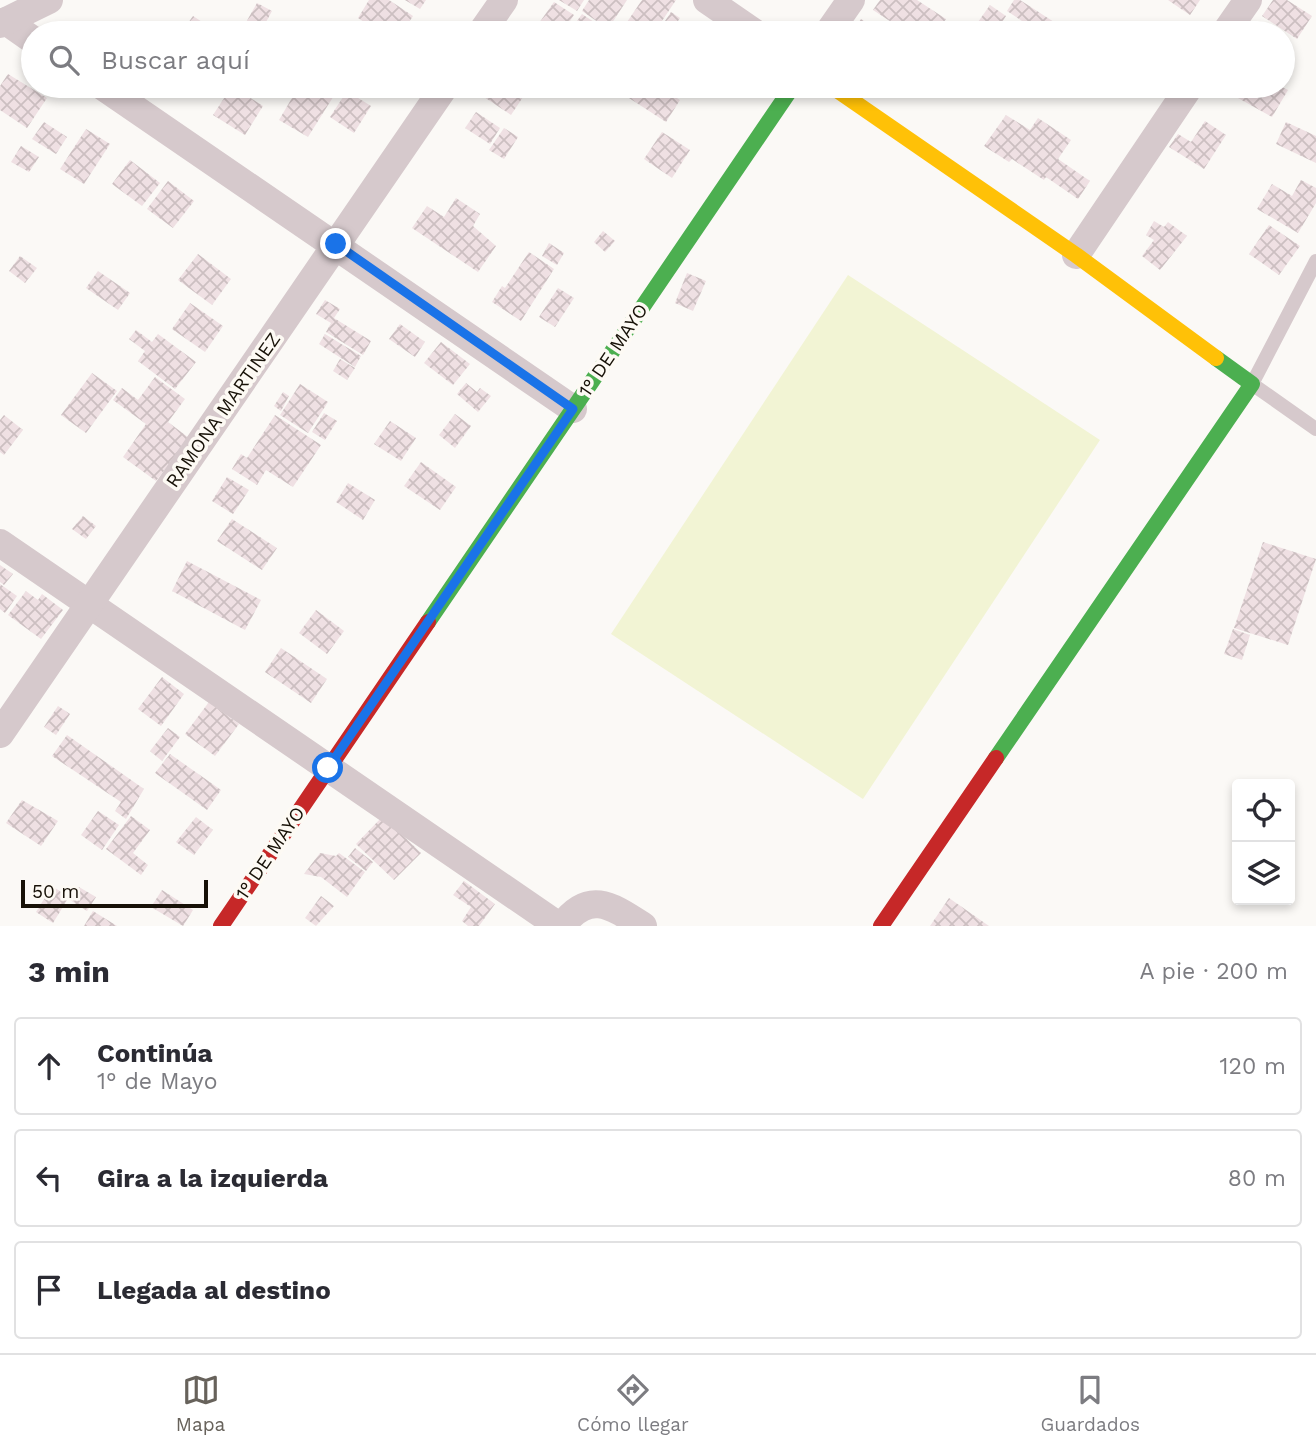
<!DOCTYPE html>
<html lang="es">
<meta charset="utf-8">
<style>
:root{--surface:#fff;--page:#f2f2f3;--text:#2b2b33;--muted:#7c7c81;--line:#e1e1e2;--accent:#67625b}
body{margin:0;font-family:"Work Sans",sans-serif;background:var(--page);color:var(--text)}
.controls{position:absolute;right:21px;bottom:21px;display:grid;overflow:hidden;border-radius:7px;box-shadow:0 4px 10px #0003}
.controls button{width:63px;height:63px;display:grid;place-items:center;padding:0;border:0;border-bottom:2px solid var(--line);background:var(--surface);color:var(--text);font:35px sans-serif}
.scale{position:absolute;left:21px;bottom:18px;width:187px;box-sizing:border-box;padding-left:7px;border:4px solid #171107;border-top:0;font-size:19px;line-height:24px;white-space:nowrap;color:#171107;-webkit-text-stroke:5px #fdfaf4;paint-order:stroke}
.stop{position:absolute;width:21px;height:21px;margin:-16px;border:5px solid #1a73e8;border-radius:50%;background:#fff}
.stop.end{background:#1a73e8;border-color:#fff;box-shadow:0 2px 7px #0008}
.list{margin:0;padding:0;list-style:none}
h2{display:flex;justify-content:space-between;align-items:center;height:91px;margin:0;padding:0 28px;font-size:30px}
h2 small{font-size:23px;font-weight:400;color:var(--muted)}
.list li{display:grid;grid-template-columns:46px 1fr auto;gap:21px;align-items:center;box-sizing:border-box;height:98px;margin:0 14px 14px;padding:0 14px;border:2px solid var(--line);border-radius:7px}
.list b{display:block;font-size:26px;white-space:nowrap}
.list p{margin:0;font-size:23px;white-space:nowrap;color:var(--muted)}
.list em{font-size:23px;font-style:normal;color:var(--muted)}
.icon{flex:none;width:38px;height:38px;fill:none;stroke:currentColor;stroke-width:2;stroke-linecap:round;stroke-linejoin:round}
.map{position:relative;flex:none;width:1316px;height:926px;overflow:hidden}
.search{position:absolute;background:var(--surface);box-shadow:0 4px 10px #0003;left:21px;right:21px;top:21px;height:77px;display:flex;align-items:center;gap:18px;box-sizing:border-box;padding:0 24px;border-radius:38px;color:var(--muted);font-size:26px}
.sheet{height:427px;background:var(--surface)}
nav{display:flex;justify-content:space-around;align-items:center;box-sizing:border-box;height:98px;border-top:2px solid var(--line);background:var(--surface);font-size:19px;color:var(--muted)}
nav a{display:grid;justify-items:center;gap:4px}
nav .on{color:var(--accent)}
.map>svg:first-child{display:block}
</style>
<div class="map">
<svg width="1316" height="926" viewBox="0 0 1316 926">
<defs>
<pattern id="building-cross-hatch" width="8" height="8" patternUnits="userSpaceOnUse" patternTransform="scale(1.75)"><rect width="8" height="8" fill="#efe0e3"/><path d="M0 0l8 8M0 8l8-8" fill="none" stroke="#ccbfc1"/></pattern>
</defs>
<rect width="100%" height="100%" fill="#fbf9f6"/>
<!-- grass -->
<polygon fill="#f2f4d4" points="848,275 1100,440 863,799 611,634"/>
<!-- building -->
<g fill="url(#building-cross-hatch)">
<polygon points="369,0 389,0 413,16 402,33 381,33 358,18"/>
<polygon points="405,0 426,0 420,9"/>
<polygon points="559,0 584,0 577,11"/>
<polygon points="589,0 627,0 608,29 582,11"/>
<polygon points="642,0 676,0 654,33 644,33 627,22"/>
<polygon points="880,0 917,0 946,19 936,33 908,33 873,10"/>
<polygon points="1014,0 1020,0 1054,22 1047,33 1040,33 1007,11"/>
<polygon points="1168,0 1200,0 1190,15"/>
<polygon points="1273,0 1287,0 1312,16 1297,39 1262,16"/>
<polygon points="554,2 574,15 562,33 532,33"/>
<polygon points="257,3 272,11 260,33 240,33"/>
<polygon points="990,5 1006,16 995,33 978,22"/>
<polygon points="671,12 680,18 670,33 657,33"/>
<polygon points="582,14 603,28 600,33 581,33 572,28"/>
<polygon points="193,16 219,33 181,33"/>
<polygon points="861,19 879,31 877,33 852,33"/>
<polygon points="277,22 300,33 272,33"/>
<polygon points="8,74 47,98 27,128 0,110 0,86"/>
<polygon points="232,86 263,106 245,135 213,115"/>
<polygon points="299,86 321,86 335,94 308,137 279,120"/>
<polygon points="492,86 519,86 527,91 511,115 484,97"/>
<polygon points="638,86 658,86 680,100 666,122 629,98"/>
<polygon points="1233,86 1280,86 1288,90 1272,117 1229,93"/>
<polygon points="347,91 371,106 354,133 330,117"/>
<polygon points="476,112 500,128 490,144 465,128"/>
<polygon points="1006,115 1030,130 1038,118 1071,140 1058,159 1090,181 1078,199 1046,177 1044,180 1012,159 1009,162 984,146"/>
<polygon points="1205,121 1226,135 1204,169 1169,147 1178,134 1191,142"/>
<polygon points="44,122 67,137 56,154 32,139"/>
<polygon points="1286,122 1316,136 1316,163 1276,144"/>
<polygon points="504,128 518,137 504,159 489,150"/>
<polygon points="86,129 110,144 84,184 60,169"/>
<polygon points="662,132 690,150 672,178 644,159"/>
<polygon points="21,146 39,157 29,172 11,162"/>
<polygon points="130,160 160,183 142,206 112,184"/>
<polygon points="1301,180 1316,188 1316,203 1298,233 1257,209 1272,184 1292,196"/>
<polygon points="168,181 194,201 173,228 147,209"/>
<polygon points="456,198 480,214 473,226 496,246 478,272 412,228 427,206 444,217"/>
<polygon points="1154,221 1164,227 1168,222 1187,236 1160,270 1142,256 1154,240 1146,235"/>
<polygon points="1269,225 1300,246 1279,275 1249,254"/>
<polygon points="603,231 615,241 605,252 594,242"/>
<polygon points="549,243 564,253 557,265 542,256"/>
<polygon points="529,252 554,269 521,321 492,302 502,286 505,288"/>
<polygon points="198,254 231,279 212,305 178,280"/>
<polygon points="20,256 37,268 25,283 9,271"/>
<polygon points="98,271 130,293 118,310 86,288"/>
<polygon points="687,273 706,281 693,311 675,303"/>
<polygon points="558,288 574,298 555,327 539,317"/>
<polygon points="325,300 340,309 334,318 371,341 363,355 326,332 331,323 316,314"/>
<polygon points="190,303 223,326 205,352 172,329"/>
<polygon points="400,324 425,342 415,357 389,339"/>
<polygon points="136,330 152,342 158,334 196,362 175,389 138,361 145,351 129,339"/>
<polygon points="325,334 361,356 355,367 319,344"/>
<polygon points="441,342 470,364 453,385 424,363"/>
<polygon points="340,359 355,368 347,380 333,371"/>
<polygon points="92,373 117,391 86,433 61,415"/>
<polygon points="155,377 185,399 168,422 189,438 156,481 123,457 146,424 113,400 122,388 138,400"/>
<polygon points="466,383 477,392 480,388 491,396 478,412 457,394"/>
<polygon points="300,384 328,402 308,433 280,415"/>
<polygon points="283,392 289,396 281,411 274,406"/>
<polygon points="324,413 337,421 325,440 312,432"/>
<polygon points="455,414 471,426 455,448 439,435"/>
<polygon points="4,415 23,430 4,455 0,452 0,420"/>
<polygon points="275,415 321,445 293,487 266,470 257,485 232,469 241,454 247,458"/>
<polygon points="390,421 416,438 401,461 374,444"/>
<polygon points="421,462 456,487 440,510 404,486"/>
<polygon points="227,477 249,490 233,514 212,501"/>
<polygon points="348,483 375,500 363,520 336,502"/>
<polygon points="83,516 96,526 86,539 72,529"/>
<polygon points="232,519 277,548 262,570 217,541"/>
<polygon points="1263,542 1316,559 1288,645 1234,628"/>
<polygon points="187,561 261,600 245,630 172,591"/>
<polygon points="0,565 13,574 4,585 0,582"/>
<polygon points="0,584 17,596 5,613 0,609"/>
<polygon points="26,591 38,600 42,594 63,610 41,639 8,615"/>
<polygon points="316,610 344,631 327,654 299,633"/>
<polygon points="1233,629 1250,635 1242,660 1224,654"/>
<polygon points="281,648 327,679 311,703 265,672"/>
<polygon points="162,677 184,694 161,726 138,709"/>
<polygon points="209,702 239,724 215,756 185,734"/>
<polygon points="58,706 70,714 56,735 44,727"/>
<polygon points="168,728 180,737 162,761 150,751"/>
<polygon points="67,735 144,789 126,819 115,811 121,802 52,756"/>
<polygon points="170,754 221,790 207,810 155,773"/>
<polygon points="22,800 58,821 41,846 6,823"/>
<polygon points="98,811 119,825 102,850 81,835"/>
<polygon points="131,816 150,830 133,853 148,865 141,875 106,849"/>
<polygon points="383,816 421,853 394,880 356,844"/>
<polygon points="196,817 213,830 194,855 176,842"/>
<polygon points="355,848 373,862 366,871 348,857"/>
<polygon points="320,853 336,856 339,853 365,872 347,897 321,877 304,874"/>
<polygon points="464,881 495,904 479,926 468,926 462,921 471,907 453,895"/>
<polygon points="52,886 69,897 53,923 36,912"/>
<polygon points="79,887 96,897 87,911 70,900"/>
<polygon points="162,890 193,910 183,926 151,907"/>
<polygon points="321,896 334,906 316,926 305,918"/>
<polygon points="949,898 989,926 930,926"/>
<polygon points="93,911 117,926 84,926"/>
</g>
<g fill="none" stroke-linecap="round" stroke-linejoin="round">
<!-- lane -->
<polyline stroke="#d6c9cc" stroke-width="14" points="1316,261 1252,384 1316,429"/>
<!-- street -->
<g stroke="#d6c9cc" stroke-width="28">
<polyline points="707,0 755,33"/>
<polyline points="6,21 33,40"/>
<polyline points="0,24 49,0"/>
<polyline points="481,33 504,0"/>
<polyline points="828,33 851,0"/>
<polyline points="1225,33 1248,0"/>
<polyline points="102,86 573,409"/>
<polyline points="1076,255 1190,86"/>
<polyline points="0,543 559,926"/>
<polyline points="0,734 445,86"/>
<path d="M562,926c27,-37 50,-20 81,0"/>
</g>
<!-- fast -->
<g stroke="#4caf50" stroke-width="16">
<polyline points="428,622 793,86"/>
<polyline points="996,758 1252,384 1216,358"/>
</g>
<!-- slow -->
<polyline stroke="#ffc107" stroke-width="16" points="831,86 1076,255 1216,358"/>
<!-- jam -->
<g stroke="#c62828" stroke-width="16">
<polyline points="221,926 428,622"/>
<polyline points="881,926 996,758"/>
</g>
</g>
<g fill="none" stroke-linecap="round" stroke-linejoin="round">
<!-- route -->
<polyline stroke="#1a73e8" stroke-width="9" points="328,768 573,409 336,244"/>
</g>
<g text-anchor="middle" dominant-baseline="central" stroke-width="7" stroke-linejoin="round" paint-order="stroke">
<!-- street labels -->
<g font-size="19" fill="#171107" stroke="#fdfaf4">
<text transform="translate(613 350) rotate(-56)">1° DE MAYO</text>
<text transform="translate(223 410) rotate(-55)">RAMONA MARTINEZ</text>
<text transform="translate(270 853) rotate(-56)">1° DE MAYO</text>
</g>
</g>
</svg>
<div class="controls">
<button><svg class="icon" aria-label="locate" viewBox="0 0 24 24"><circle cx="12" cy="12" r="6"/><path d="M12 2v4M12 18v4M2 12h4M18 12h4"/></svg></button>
<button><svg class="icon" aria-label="layers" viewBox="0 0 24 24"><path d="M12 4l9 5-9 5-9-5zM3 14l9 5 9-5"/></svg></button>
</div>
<div class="scale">50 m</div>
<div class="stop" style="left:328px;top:768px"></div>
<div class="stop end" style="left:336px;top:244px"></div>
<div class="search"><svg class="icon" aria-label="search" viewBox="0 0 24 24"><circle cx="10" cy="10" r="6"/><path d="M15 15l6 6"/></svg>Buscar aquí</div>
</div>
<section class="sheet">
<h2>3 min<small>A pie · 200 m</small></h2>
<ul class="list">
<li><svg class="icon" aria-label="ahead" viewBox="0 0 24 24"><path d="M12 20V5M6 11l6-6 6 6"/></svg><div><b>Continúa</b><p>1° de Mayo</p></div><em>120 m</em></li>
<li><svg class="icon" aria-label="left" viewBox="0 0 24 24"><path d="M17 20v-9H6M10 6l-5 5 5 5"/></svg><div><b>Gira a la izquierda</b></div><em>80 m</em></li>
<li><svg class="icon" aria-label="arrive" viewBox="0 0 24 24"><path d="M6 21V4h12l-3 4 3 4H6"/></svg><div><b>Llegada al destino</b></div></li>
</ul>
</section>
<nav>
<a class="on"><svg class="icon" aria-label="map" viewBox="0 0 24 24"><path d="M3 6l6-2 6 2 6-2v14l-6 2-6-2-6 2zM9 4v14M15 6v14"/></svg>Mapa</a>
<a><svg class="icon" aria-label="directions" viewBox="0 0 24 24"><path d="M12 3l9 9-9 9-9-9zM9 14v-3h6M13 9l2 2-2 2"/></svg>Cómo llegar</a>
<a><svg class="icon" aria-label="saved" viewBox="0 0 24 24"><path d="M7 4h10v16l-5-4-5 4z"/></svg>Guardados</a>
</nav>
